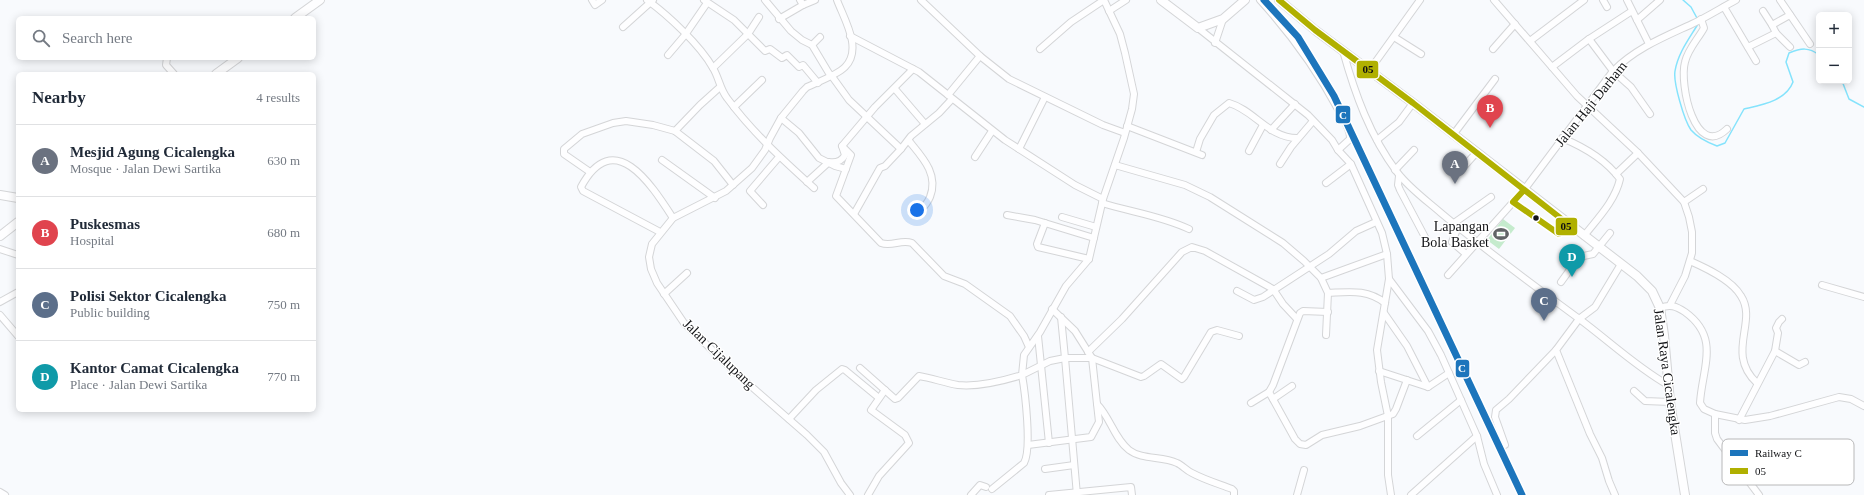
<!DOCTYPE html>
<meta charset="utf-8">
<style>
:root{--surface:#fff;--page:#f2f2f3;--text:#1f2937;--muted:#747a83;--line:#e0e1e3;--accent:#7c3aed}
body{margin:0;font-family:"Times New Roman",serif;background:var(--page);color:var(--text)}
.controls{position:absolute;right:12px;top:12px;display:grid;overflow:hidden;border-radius:6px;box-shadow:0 2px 10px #0003}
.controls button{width:36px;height:36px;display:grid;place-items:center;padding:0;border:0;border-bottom:1px solid var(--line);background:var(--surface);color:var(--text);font:20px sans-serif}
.you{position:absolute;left:917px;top:210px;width:14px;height:14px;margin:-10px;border:3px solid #fff;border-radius:50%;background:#1a73e8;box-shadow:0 0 0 6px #1a73e833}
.badge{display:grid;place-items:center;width:26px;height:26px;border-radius:50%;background:var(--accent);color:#fff;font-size:13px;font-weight:700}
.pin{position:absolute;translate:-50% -33px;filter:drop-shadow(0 1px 2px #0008)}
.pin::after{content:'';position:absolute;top:21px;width:14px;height:12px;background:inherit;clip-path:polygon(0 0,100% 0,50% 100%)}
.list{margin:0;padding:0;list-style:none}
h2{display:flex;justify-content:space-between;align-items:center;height:52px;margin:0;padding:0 16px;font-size:17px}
h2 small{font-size:13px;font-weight:400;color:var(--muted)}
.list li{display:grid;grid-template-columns:26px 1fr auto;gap:12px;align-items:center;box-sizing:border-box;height:72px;padding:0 16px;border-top:1px solid var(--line)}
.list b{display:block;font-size:15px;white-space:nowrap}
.list p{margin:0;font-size:13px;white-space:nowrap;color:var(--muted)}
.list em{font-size:13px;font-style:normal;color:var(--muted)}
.icon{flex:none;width:22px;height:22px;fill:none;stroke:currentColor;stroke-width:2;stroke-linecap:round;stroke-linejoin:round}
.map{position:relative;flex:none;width:1864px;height:495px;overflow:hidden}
.search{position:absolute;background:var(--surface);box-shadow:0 2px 10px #0003;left:16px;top:16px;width:300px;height:44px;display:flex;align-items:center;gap:10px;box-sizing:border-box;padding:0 14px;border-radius:6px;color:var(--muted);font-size:15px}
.panel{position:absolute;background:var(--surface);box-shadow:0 2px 10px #0003;left:16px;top:72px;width:300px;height:340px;border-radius:6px}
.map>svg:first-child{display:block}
</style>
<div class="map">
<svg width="1864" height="495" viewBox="0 0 1864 495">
<rect width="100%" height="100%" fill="#f8fafd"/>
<!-- green -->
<polygon fill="#c5ebcd" points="1503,219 1515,228 1499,249 1487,240"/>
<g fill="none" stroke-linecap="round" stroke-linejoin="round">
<!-- stream -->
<g stroke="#85e3fc" stroke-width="1.5">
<polyline points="1683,0 1691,7 1698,20"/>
<path d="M1698,24c-9,15 -20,29 -23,47 -2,11 9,49 16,59 6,7 18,13 26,16l8,-3 19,-34c17,-4 42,-8 49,-27l-7,-20 3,-9c12,-5 20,-6 30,2"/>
<polyline points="1842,81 1849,99 1864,107"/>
</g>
<defs>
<g id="minor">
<polyline points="592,0 595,5 602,0"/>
<path d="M647,0c21,15 53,45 66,68 6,10 7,21 14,30 25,34 56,62 87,90"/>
<polyline points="704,0 734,20 765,51 770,49 782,58 787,55 799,67 803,65 818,83"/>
<polyline points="765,0 791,31 802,40 812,45 830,75"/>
<polyline points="800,0 803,5 815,0"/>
<path d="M837,0c7,19 26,49 8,67 -8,8 -27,15 -38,20l-4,4 -22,27 -11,20 -5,12 -13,18 -26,23 -53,27 -21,26 -3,13 2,12 6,14 27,40 52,50 71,62 17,17 17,31 9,12"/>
<polyline points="921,0 980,56 1009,79 1103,125 1125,133"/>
<path d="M1260,0c31,34 57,70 79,111 4,8 12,19 11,28l-12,11"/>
<polyline points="1494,0 1577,96 1638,153 1684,202 1689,217 1692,232 1692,253 1685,276 1670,305"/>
<polyline points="1603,0 1607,7"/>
<polyline points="1627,0 1649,44"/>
<polyline points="1780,0 1810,44"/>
<polyline points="1724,7 1756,61"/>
<polyline points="1109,11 1126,0"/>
<polyline points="1763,11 1772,25"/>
<polyline points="779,19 803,5"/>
<path d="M1701,19l3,9c-6,11 -16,21 -19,34 -6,22 10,98 42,67"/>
<polyline points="1637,20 1660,0"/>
<polyline points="623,27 653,0"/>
<polyline points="1198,28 1308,115 1332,140 1338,150 1351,164 1382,233 1387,254 1389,279 1428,331 1441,355 1477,436 1484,464 1497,495"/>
<polyline points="850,36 919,72 1005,140 1075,185 1103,199"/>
<polyline points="1394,37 1421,54"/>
<polyline points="1589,39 1613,71 1631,87 1650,114"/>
<polyline points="1530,41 1584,0"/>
<polyline points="1215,43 1223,19"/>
<polyline points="812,45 820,37"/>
<polyline points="1748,47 1776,33"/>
<polyline points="1790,47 1776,33 1772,25 1790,15"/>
<polyline points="1493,49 1515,24"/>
<path d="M1343,51c12,43 27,85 54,121 12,16 29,28 44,41 44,37 91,71 137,105 30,22 58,49 90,67"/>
<polyline points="668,55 685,35 707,3"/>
<polyline points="167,58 166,65 174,74"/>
<polyline points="1552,67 1589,39 1632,11"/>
<polyline points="713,68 748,34 759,17"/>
<polyline points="1369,71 1420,0"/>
<polyline points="831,75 849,100 901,149"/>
<polyline points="895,89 925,124"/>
<polyline points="948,95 980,56"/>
<polyline points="734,107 762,80"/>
<polyline points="781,118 799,133 819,158 835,166 846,169"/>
<polyline points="1127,126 1202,155"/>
<polyline points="1271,130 1295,104"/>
<polyline points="675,131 700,105 720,87"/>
<polyline points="1453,135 1495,79"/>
<path d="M1562,138c22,9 44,22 58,41 -5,22 -22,39 -36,57"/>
<polyline points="1377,140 1399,122 1413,103"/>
<path d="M909,141c13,16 30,33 21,56 -2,5 -7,11 -11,15"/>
<path d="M842,146l9,9 -15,41 45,47c11,4 20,-4 31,0l32,33 21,8 45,32 14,20 5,11"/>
<polyline points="1019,149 1045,97"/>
<polyline points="1249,151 1263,125"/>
<path d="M1196,152l4,-13 14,-24 15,-12c25,7 40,35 68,35"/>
<polyline points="975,157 992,131"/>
<polyline points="662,160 715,198"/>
<polyline points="1280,164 1291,147 1313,121"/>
<polyline points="1115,165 1185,185 1210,197 1283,243 1304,261 1321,278 1328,293 1326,335"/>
<polyline points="1395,170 1414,150"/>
<polyline points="590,172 564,154 564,149 582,134 613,123 626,121 653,125 675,131 714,161 733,185"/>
<polyline points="1459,172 1477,152"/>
<polyline points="1616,174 1638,153"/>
<polyline points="1399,176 1398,185 1400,190 1426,239"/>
<path d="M807,182l22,-20c7,1 13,-1 16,-7l-3,-9 33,-39 38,-38"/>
<polyline points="1326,183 1351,164"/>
<polyline points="1684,202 1703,189"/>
<path d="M1102,203c29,9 60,13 87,26"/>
<polyline points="763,205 750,191 779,157"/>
<polyline points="854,214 880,168 885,166 901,149 911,136 939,113 952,99"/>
<polyline points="1007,215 1035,220 1094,238"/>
<polyline points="1062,217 1096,227"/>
<polyline points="1045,223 1037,244 1038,247 1089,259"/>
<polyline points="1454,223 1491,197"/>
<polyline points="1458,227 1452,242 1466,254"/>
<path d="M660,232l-77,-41 -2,-4c33,-61 70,-3 92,31"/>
<polyline points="0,249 18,255"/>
<path d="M1690,261c16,7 42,19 51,35 17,26 -16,57 16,87"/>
<path d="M1448,275l76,-85 89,-119c23,-23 51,-34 79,-47 15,-7 29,-16 44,-24"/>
<polyline points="1321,278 1387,254"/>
<polyline points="1389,279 1377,350 1381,382 1388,416 1388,475 1391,495"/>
<polyline points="1561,282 1579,257 1593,254 1610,233"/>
<polyline points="1822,285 1864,297"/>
<polyline points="1237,291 1254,300 1263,297 1329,254 1356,231 1376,222"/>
<path d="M1328,293c22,-1 39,-4 57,10"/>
<polyline points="664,294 687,273"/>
<polyline points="0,302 18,292"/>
<path d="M1660,308c10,-4 16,-2 25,4 36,26 17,56 15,91l4,6 11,5 30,6 25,-4 69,-19 12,2 13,7"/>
<path d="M1052,309l23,22 17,27 5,46c13,13 17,34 32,46 13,10 33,6 48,13 5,2 9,7 15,10 13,7 27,11 40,16l2,2v4"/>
<polyline points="1384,313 1407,346 1428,387"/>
<polyline points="0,315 18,336"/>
<polyline points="1038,336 1049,443"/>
<polyline points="1775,351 1799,365 1805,362"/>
<polyline points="1088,352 1122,319 1182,252 1192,247 1205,251 1273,289 1283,304 1297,319"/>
<path d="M860,368l35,31 3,-1 21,-22c13,2 26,7 39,9 21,2 45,-4 64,-10l2,-20 16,-23 26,-46 23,-27 14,-60 21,-61 8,-29 2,-15 -9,-41 -5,-19 -16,-34 -33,22 -31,27"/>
<polyline points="1379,371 1428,387 1449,373"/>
<polyline points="1634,391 1645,401 1670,402"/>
<polyline points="1269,392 1295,439 1300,444 1306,445 1322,435 1360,426 1393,414 1396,409 1407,380"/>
<polyline points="1273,399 1292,386"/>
<polyline points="1251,403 1269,392 1273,385 1300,313 1303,311 1328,312"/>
<polyline points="1715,414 1715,433 1717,439 1759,495"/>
<polyline points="789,419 816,390 842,369 845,370 879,398"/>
<polyline points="1739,420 1775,351 1778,333 1776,328 1779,322 1782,319"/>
<polyline points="1417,436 1461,400"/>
<polyline points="1028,445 1091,437 1099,422 1097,404"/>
<polyline points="1505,445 1495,417 1496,410 1509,399 1556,350"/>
<polyline points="1045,469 1074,465"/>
<path d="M992,489l32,-26c8,-14 1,-71 -2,-88l28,-14 15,-3 -4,-41"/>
<polyline points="0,492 5,495"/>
<polyline points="868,495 879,476 909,443 905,435 871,410 885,390"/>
<polyline points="971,495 980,485 986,487"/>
<polyline points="1049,495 1131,487 1132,495"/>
<polyline points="1077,495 1065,358 1092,358 1141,377 1144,376 1161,364 1182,379 1184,377 1211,332 1217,330 1239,336"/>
<polyline points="1297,495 1304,470"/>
<polyline points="1411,495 1477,436"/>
<polyline points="1615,495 1609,481 1602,458 1590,434 1556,350 1579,319 1595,307 1621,264"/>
</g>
<g id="major">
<polyline points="1161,0 1198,28 1223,19 1245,0"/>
<polyline points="1279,0 1315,30 1413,103 1637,276 1652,291 1660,308 1664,335 1670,402 1685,495"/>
<polyline points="295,18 320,0"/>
<polyline points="216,74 238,58"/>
<polyline points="0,195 18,198"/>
<polyline points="0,236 18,222"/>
</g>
</defs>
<!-- minor casing -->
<use href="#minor" stroke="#d4d5d7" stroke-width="8"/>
<!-- major casing -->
<use href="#major" stroke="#d4d5d7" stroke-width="10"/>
<!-- minor -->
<use href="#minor" stroke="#fefeff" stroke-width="6"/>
<!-- major -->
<use href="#major" stroke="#fefeff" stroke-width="8"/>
<defs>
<polyline id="bus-1" points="1279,0 1315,30 1413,103 1568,224 1559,234 1513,202 1524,190"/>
</defs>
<!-- bus-1 casing -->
<use href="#bus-1" stroke="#fff" stroke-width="9"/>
<!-- bus-1 -->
<use href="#bus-1" stroke="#b0b000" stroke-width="6"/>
<defs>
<polyline id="rail-1" points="1264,0 1298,37 1334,96 1522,495"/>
</defs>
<!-- rail-1 casing -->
<use href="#rail-1" stroke="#fff" stroke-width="10"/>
<!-- rail-1 -->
<use href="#rail-1" stroke="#1c75bc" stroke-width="7"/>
</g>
<!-- icons -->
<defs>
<symbol id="stadium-bare" viewBox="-9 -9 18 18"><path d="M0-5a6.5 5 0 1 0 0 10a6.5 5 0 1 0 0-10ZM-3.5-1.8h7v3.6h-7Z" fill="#626467" stroke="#fff" stroke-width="2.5" paint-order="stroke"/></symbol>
</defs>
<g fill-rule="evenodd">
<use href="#stadium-bare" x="1490" y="223" width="22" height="22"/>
</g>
<!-- markers -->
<circle fill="#121316" stroke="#fff" stroke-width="1.5" cx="1536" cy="218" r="3.5"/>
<g text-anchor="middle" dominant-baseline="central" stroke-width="3" stroke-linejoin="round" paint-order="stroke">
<!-- street labels -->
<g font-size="14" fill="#121316" stroke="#fff">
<text transform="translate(1591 104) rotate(-51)">Jalan Haji Darham</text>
<text transform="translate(719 354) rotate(44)">Jalan Cijalupang</text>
<text transform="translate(1667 372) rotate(82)">Jalan Raya Cicalengka</text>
</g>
<!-- poi labels -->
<g font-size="14" fill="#121316" stroke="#fff" text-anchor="end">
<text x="1489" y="226">Lapangan<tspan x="1489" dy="16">Bola Basket</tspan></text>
</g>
</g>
<!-- legend -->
<rect x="1722" y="439" width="132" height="46" rx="6" fill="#fff" stroke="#b8b8b9" stroke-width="1"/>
<rect x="1730" y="450" width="18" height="6" fill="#1c75bc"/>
<rect x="1730" y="468" width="18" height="6" fill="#b0b000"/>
<g font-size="11" fill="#121316">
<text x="1755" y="457">Railway C</text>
<text x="1755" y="475">05</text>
</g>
<g stroke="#fff" stroke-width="1.5">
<rect x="1356" y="60" width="23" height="19" rx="4" fill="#b0b000"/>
<rect x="1335" y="105" width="16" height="19" rx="4" fill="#1c75bc"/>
<rect x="1555" y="217" width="23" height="19" rx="4" fill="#b0b000"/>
<rect x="1455" y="359" width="15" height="19" rx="4" fill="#1c75bc"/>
</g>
<g font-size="11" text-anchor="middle" font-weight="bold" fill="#fff">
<text x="1343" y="119">C</text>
<text x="1462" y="372">C</text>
</g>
<g font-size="11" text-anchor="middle" font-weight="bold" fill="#111">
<text x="1368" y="73">05</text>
<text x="1566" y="230">05</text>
</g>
</svg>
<div class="controls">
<button>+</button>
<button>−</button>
</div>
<div class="you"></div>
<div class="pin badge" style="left:1455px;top:184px;background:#6b7280">A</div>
<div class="pin badge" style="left:1490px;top:128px;background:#e0444e">B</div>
<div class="pin badge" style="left:1544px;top:321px;background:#5c6f8a">C</div>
<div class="pin badge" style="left:1572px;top:277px;background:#0f9aa8">D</div>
<div class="search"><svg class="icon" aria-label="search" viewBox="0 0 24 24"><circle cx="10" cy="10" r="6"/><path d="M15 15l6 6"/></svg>Search here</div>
<section class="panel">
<h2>Nearby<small>4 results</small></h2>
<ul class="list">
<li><span class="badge" style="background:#6b7280">A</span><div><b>Mesjid Agung Cicalengka</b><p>Mosque · Jalan Dewi Sartika</p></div><em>630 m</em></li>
<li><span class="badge" style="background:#e0444e">B</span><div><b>Puskesmas</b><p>Hospital</p></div><em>680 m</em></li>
<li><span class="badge" style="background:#5c6f8a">C</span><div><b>Polisi Sektor Cicalengka</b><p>Public building</p></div><em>750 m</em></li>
<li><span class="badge" style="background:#0f9aa8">D</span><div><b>Kantor Camat Cicalengka</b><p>Place · Jalan Dewi Sartika</p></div><em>770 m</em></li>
</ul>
</section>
</div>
